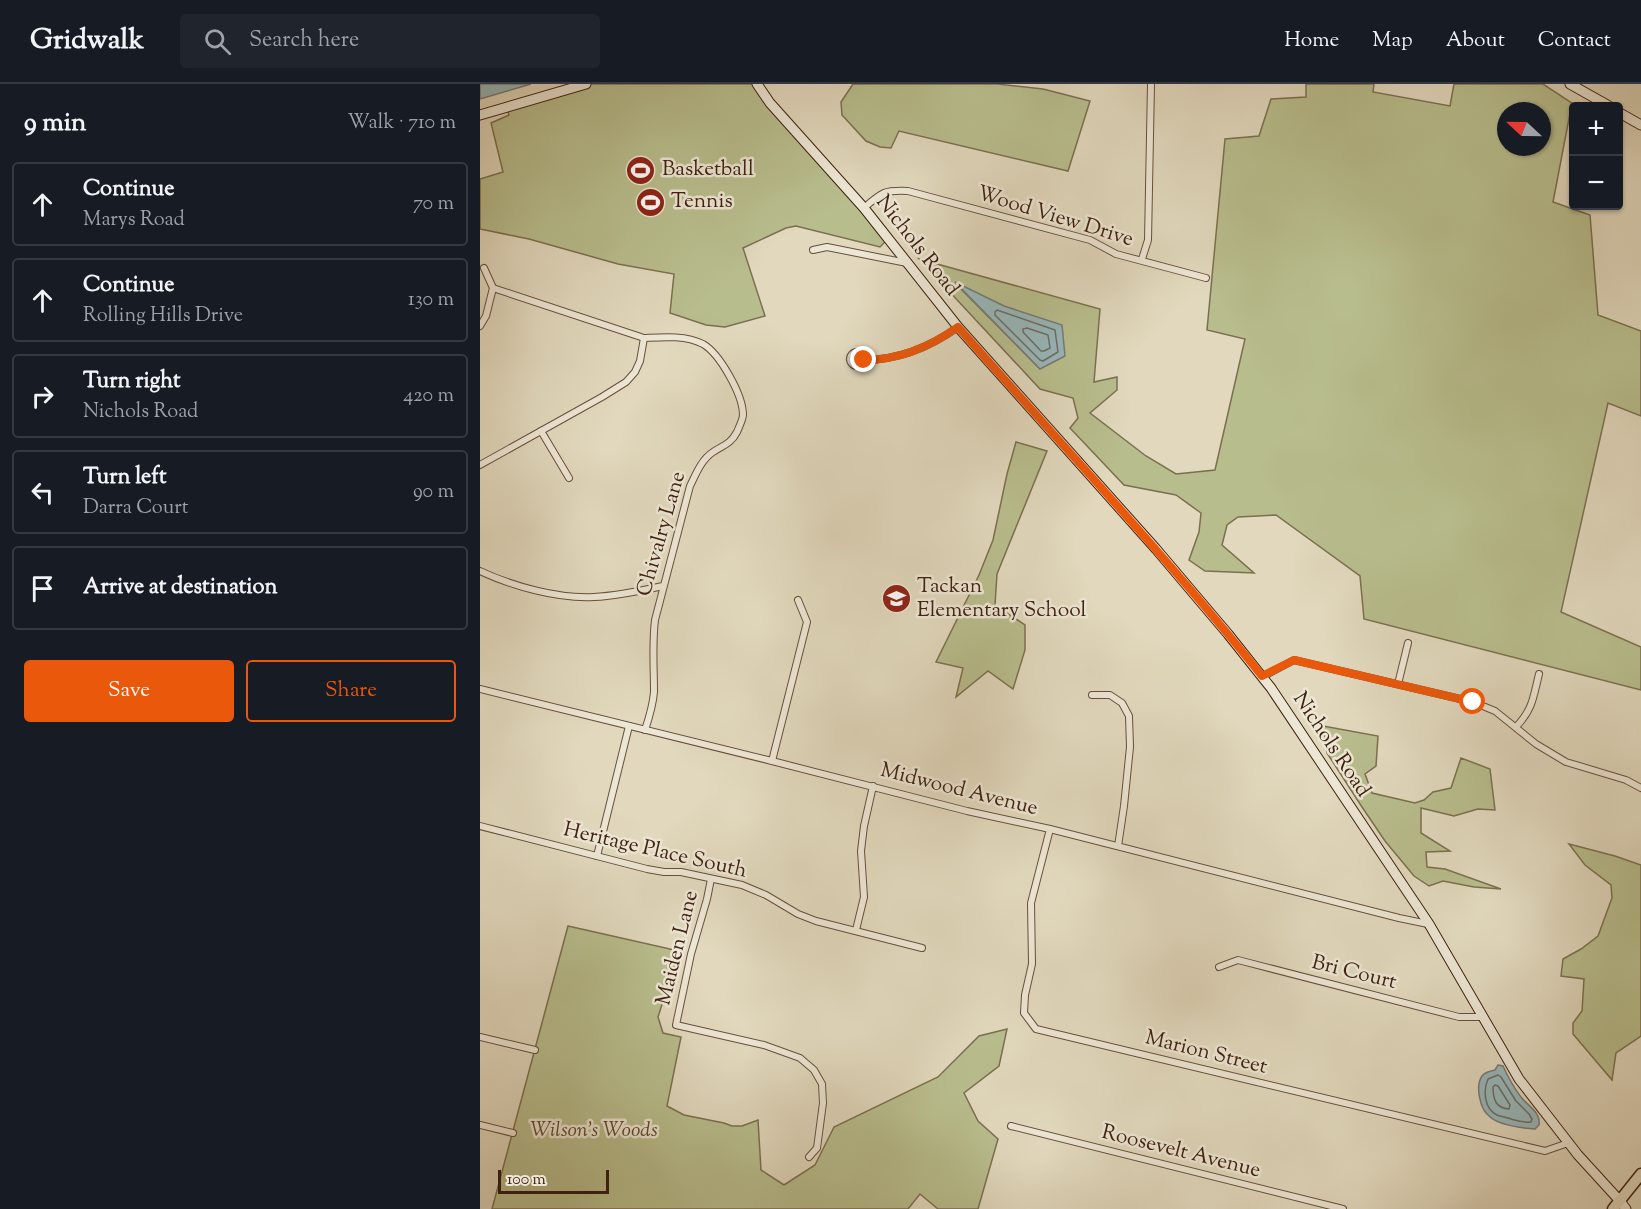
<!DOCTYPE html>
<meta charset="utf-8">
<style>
:root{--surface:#171b24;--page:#20242c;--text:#f1f3f6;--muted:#9ea1a6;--line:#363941;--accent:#ea580c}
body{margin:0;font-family:"Sorts Mill Goudy",serif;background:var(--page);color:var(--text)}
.controls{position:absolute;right:18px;top:18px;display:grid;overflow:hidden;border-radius:6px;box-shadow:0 2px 4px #0004}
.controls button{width:54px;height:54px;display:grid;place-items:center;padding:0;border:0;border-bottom:2px solid var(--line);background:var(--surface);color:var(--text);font:30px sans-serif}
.compass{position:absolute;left:1017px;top:18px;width:54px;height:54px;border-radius:50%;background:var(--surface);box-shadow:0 2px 4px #0004;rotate:292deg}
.scale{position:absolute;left:18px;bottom:15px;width:111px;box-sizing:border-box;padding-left:6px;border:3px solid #402111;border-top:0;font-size:16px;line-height:21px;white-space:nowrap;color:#402111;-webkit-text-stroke:4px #ece6d4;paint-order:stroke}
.stop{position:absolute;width:18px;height:18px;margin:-14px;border:4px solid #ea580c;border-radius:50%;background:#fff}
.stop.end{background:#ea580c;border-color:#fff;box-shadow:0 2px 6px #0008}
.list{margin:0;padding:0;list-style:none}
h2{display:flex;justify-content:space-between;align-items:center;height:78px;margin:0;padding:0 24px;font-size:26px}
h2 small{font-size:20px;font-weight:400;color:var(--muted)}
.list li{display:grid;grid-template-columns:39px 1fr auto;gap:18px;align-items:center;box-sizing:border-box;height:84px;margin:0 12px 12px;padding:0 12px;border:2px solid var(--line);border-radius:6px}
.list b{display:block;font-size:22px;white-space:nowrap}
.list p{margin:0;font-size:20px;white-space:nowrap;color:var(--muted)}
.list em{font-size:20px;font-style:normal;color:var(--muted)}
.actions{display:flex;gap:12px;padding:18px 24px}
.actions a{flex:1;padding:14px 0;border:2px solid var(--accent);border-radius:6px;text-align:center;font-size:21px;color:var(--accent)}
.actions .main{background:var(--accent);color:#fff}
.icon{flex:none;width:33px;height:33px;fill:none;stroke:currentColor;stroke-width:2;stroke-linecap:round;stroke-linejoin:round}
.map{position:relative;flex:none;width:1161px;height:1125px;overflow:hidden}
header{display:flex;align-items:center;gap:36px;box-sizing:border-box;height:84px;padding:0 30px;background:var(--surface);border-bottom:2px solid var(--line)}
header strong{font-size:28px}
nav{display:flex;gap:33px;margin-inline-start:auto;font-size:21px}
.search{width:420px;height:54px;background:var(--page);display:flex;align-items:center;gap:15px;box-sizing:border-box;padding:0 21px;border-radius:6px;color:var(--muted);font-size:22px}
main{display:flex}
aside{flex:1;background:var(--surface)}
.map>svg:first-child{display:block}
</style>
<header>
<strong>Gridwalk</strong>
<div class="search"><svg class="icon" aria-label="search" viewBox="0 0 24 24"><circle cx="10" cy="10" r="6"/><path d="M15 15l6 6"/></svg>Search here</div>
<nav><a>Home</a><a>Map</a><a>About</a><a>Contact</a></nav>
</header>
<main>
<aside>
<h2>9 min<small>Walk · 710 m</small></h2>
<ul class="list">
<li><svg class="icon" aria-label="ahead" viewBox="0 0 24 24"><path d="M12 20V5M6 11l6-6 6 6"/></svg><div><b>Continue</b><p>Marys Road</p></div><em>70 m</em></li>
<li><svg class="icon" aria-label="ahead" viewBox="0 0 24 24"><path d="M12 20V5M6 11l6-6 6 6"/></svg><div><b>Continue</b><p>Rolling Hills Drive</p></div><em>130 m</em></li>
<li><svg class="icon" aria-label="right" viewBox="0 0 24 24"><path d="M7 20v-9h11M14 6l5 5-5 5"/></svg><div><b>Turn right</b><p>Nichols Road</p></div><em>420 m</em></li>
<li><svg class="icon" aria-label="left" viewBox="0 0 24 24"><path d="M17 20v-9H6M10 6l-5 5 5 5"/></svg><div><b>Turn left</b><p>Darra Court</p></div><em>90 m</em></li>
<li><svg class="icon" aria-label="arrive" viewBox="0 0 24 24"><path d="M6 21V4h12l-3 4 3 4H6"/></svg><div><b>Arrive at destination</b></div></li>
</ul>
<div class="actions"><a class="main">Save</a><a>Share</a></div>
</aside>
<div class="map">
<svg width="1161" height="1125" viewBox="0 0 1161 1125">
<rect width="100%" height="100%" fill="#e1d8bd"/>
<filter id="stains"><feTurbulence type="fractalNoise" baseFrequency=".00333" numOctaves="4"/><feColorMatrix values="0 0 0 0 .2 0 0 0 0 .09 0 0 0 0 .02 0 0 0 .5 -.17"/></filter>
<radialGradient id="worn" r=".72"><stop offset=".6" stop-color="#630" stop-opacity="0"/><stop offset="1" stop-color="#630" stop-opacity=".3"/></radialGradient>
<!-- green -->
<g fill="#b8bd8d" stroke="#7c6f4f" stroke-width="1.5" fill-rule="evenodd">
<polygon points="106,0 277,0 408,155 400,163 316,142 306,144 263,164 285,232 245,243 226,241 190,229 194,190 138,180 49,155 0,145 0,95 23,88 11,39 29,31 27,24"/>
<polygon points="373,0 517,0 563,5 610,17 588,87 419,47 411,64 400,63 386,57 362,31 361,18"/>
<path d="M826,0h68l-1,8 77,14 4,-22h89l29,19 -19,99 37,13 8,100 43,16v85l-33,-13 -47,209 80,35v43l-277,-71 -4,-43 -84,-61 -38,2 -11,8 -5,20 32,28 -49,-2 -16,-11 10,-28 2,-19 -25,-18 -52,-10 -54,-57 8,-10 -5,-20 -33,-9 -121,-130 181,50 -6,73 23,-5v13l-27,23 56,43 30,18 39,-4 30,-131 -38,-9 18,-191 34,-3 12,-37 35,-2zM1026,27h36v36h-36zM476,200l48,22 36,63z"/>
<polygon points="536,358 567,367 517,490 515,521 545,541 545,566 533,605 508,587 476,613 483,584 456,578 499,491 513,456 527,390"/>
<polygon points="843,642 898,652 896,682 885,690 892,709 935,719 944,716 953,708 971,704 981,674 1010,685 1015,726 998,725 974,732 941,724 941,749 970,767 946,768 947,783 965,785 1021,805 994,803 963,797 949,802 934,792 905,757 882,723 847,669"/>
<polygon points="1089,760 1135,772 1161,781 1161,952 1136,969 1132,996 1093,950 1093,939 1102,927 1104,895 1081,892 1083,875 1101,865 1118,852 1132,814 1131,801 1105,781"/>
<polygon points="88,842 199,867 178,933 183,949 201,953 187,1022 204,1031 244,1039 252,1042 262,1042 278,1036 281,1086 304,1101 335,1081 354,1043 458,993 499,952 527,945 519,982 484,1009 498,1037 518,1055 498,1125 458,1125 440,1110 428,1125 12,1125"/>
</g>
<!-- water -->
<g fill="#98b7bb" stroke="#757b77" stroke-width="1.5">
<polygon points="0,0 51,0 0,15"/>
<polygon points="475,198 524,222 582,241 585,272 560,285"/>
<path d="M1018,981l5,1c5,11 11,22 18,31 7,9 20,15 18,28l-4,4c-13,-1 -37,-4 -46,-13 -9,-7 -14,-30 -7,-40 3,-4 8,-5 13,-6z"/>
</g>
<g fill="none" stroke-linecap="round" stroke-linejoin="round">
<!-- shore -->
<g stroke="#6c6c66" stroke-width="1.5">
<polygon points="517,226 575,246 578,268 563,277 560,276 515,231 515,228"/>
<polygon points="547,244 568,251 570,264 564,267 561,267 543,248 543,245"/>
<path d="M1018,991l3,2 15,24 13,13 3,5 -1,3c-7,1 -13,-1 -20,-3 -4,-2 -10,-2 -14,-4 -13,-6 -14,-25 -9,-36z"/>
<path d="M1015,1001l3,1 12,19 -1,4c-13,-1 -16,-9 -16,-22z"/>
</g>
<defs>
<g id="street">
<path d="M384,124c18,-16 20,-18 44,-17l182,49 26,14 90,24"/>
<polyline points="333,166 347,163 427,179"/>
<polyline points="662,175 668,156 671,0"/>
<path d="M4,184l9,20 151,50c19,-1 41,-3 59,6 17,10 40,51 40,71 0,4 -4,12 -6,17 -7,13 -14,13 -24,20 -12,8 -17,22 -23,34l-35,134c-3,24 -1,48 -1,72 -1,13 -5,26 -9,38"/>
<polyline points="0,242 6,232 13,204"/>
<circle cx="377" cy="275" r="7"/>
<path d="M384,276c35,0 66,-13 94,-33"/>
<polyline points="61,347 89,394"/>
<polyline points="0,381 122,313 146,298 155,288 160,277 164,254"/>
<path d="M0,487c32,15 78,28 114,26 23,-1 46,-6 69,-11"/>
<polyline points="782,593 814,576 993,618 1015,627 1056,660 1086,678 1146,696 1161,704"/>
<polyline points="918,600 928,559"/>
<polyline points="0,605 292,677 487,727 570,745 919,834 948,840"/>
<polyline points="612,611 630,611 642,619 649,632 650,663 644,722 638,762"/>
<path d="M1036,643c17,-18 17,-29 23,-53"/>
<polyline points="292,677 327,538 318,516"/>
<polyline points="0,742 167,785 184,788 201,788 262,801 286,811 318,830 336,837 442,864"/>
<polyline points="570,745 551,819 552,880 545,911 544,929 556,945 1065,1067 1088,1059"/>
<polyline points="117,772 149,642"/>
<polyline points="231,795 227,815 211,870 196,941 284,961 320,974 334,986 342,1000 343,1019 337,1064 329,1073"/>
<polyline points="376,846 384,813 381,767 384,742 393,702"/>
<polyline points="739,883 758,876 979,933 1003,933"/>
<polyline points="0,953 55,966"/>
<polyline points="0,1041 33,1049"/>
<polyline points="531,1042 863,1125"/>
</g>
<g id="secondary">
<polyline points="277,0 290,19 384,124 478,243 676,465 748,550 791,604 949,840 1039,995 1098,1071 1140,1117 1146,1125"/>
<polyline points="1090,0 1129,22"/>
<polyline points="1138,28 1161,41"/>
<polyline points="0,31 106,0"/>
</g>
<polyline id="primary" points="1133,1125 1161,1090"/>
</defs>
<!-- street casing -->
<use href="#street" stroke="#684f3c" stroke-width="8"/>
<!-- secondary casing -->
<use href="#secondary" stroke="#402111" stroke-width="11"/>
<!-- primary casing -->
<use href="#primary" stroke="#402111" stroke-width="13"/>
<!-- street -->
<use href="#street" stroke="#ece6d4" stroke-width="6"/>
<!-- secondary -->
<use href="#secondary" stroke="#ece6d4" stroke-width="9"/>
<!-- primary -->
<use href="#primary" stroke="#e1d8bd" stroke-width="10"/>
</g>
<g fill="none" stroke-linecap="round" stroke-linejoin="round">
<!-- route -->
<path stroke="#ea580c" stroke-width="8" d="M384,276c35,0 66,-13 94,-33 102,116 208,229 304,349l32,-16 179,42"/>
</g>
<!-- icons -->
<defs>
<symbol id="stadium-disc" viewBox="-11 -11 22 22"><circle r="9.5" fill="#8f2418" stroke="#ece6d4"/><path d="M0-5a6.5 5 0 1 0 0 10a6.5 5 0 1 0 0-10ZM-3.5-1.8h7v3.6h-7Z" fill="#fff"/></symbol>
<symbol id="school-disc" viewBox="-11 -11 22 22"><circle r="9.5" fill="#8f2418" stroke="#ece6d4"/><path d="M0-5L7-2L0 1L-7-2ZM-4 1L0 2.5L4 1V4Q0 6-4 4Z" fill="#fff"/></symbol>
</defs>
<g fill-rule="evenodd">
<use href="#stadium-disc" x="144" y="70" width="33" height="33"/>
<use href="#stadium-disc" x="154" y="102" width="33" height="33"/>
<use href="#school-disc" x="400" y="498" width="33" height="33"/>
</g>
<g text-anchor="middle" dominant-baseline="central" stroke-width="5" stroke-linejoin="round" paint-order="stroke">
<!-- poi labels -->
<g font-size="21" fill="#402111" stroke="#ece6d4" text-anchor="start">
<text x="182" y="86">Basketball</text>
<text x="191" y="118">Tennis</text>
<text x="437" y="503">Tackan<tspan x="437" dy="24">Elementary School</tspan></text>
</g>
<!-- street labels -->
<g font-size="21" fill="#402111" stroke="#ece6d4">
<text transform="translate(575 133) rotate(17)">Wood View Drive</text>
<text transform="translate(437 162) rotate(52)">Nichols Road</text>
<text transform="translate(182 450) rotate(-74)">Chivalry Lane</text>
<text transform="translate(851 661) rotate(56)">Nichols Road</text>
<text transform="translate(479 706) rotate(14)">Midwood Avenue</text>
<text transform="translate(175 767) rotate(13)">Heritage Place South</text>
<text transform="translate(198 864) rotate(-76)">Maiden Lane</text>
<text transform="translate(874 889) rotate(14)">Bri Court</text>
<text transform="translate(726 969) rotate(14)">Marion Street</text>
<text transform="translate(701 1068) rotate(14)">Roosevelt Avenue</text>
</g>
<!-- park labels -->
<g font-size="21" font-style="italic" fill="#5e4830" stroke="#ece6d4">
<text x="114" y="1047">Wilson's Woods</text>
</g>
</g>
<rect width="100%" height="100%" filter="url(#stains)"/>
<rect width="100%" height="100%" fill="url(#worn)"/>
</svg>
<div class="controls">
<button>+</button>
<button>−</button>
</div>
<svg class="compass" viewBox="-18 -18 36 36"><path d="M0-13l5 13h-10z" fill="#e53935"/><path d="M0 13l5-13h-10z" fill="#9ea1a6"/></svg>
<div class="scale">100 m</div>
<div class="stop" style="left:993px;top:618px"></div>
<div class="stop end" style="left:384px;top:276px"></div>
</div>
</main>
